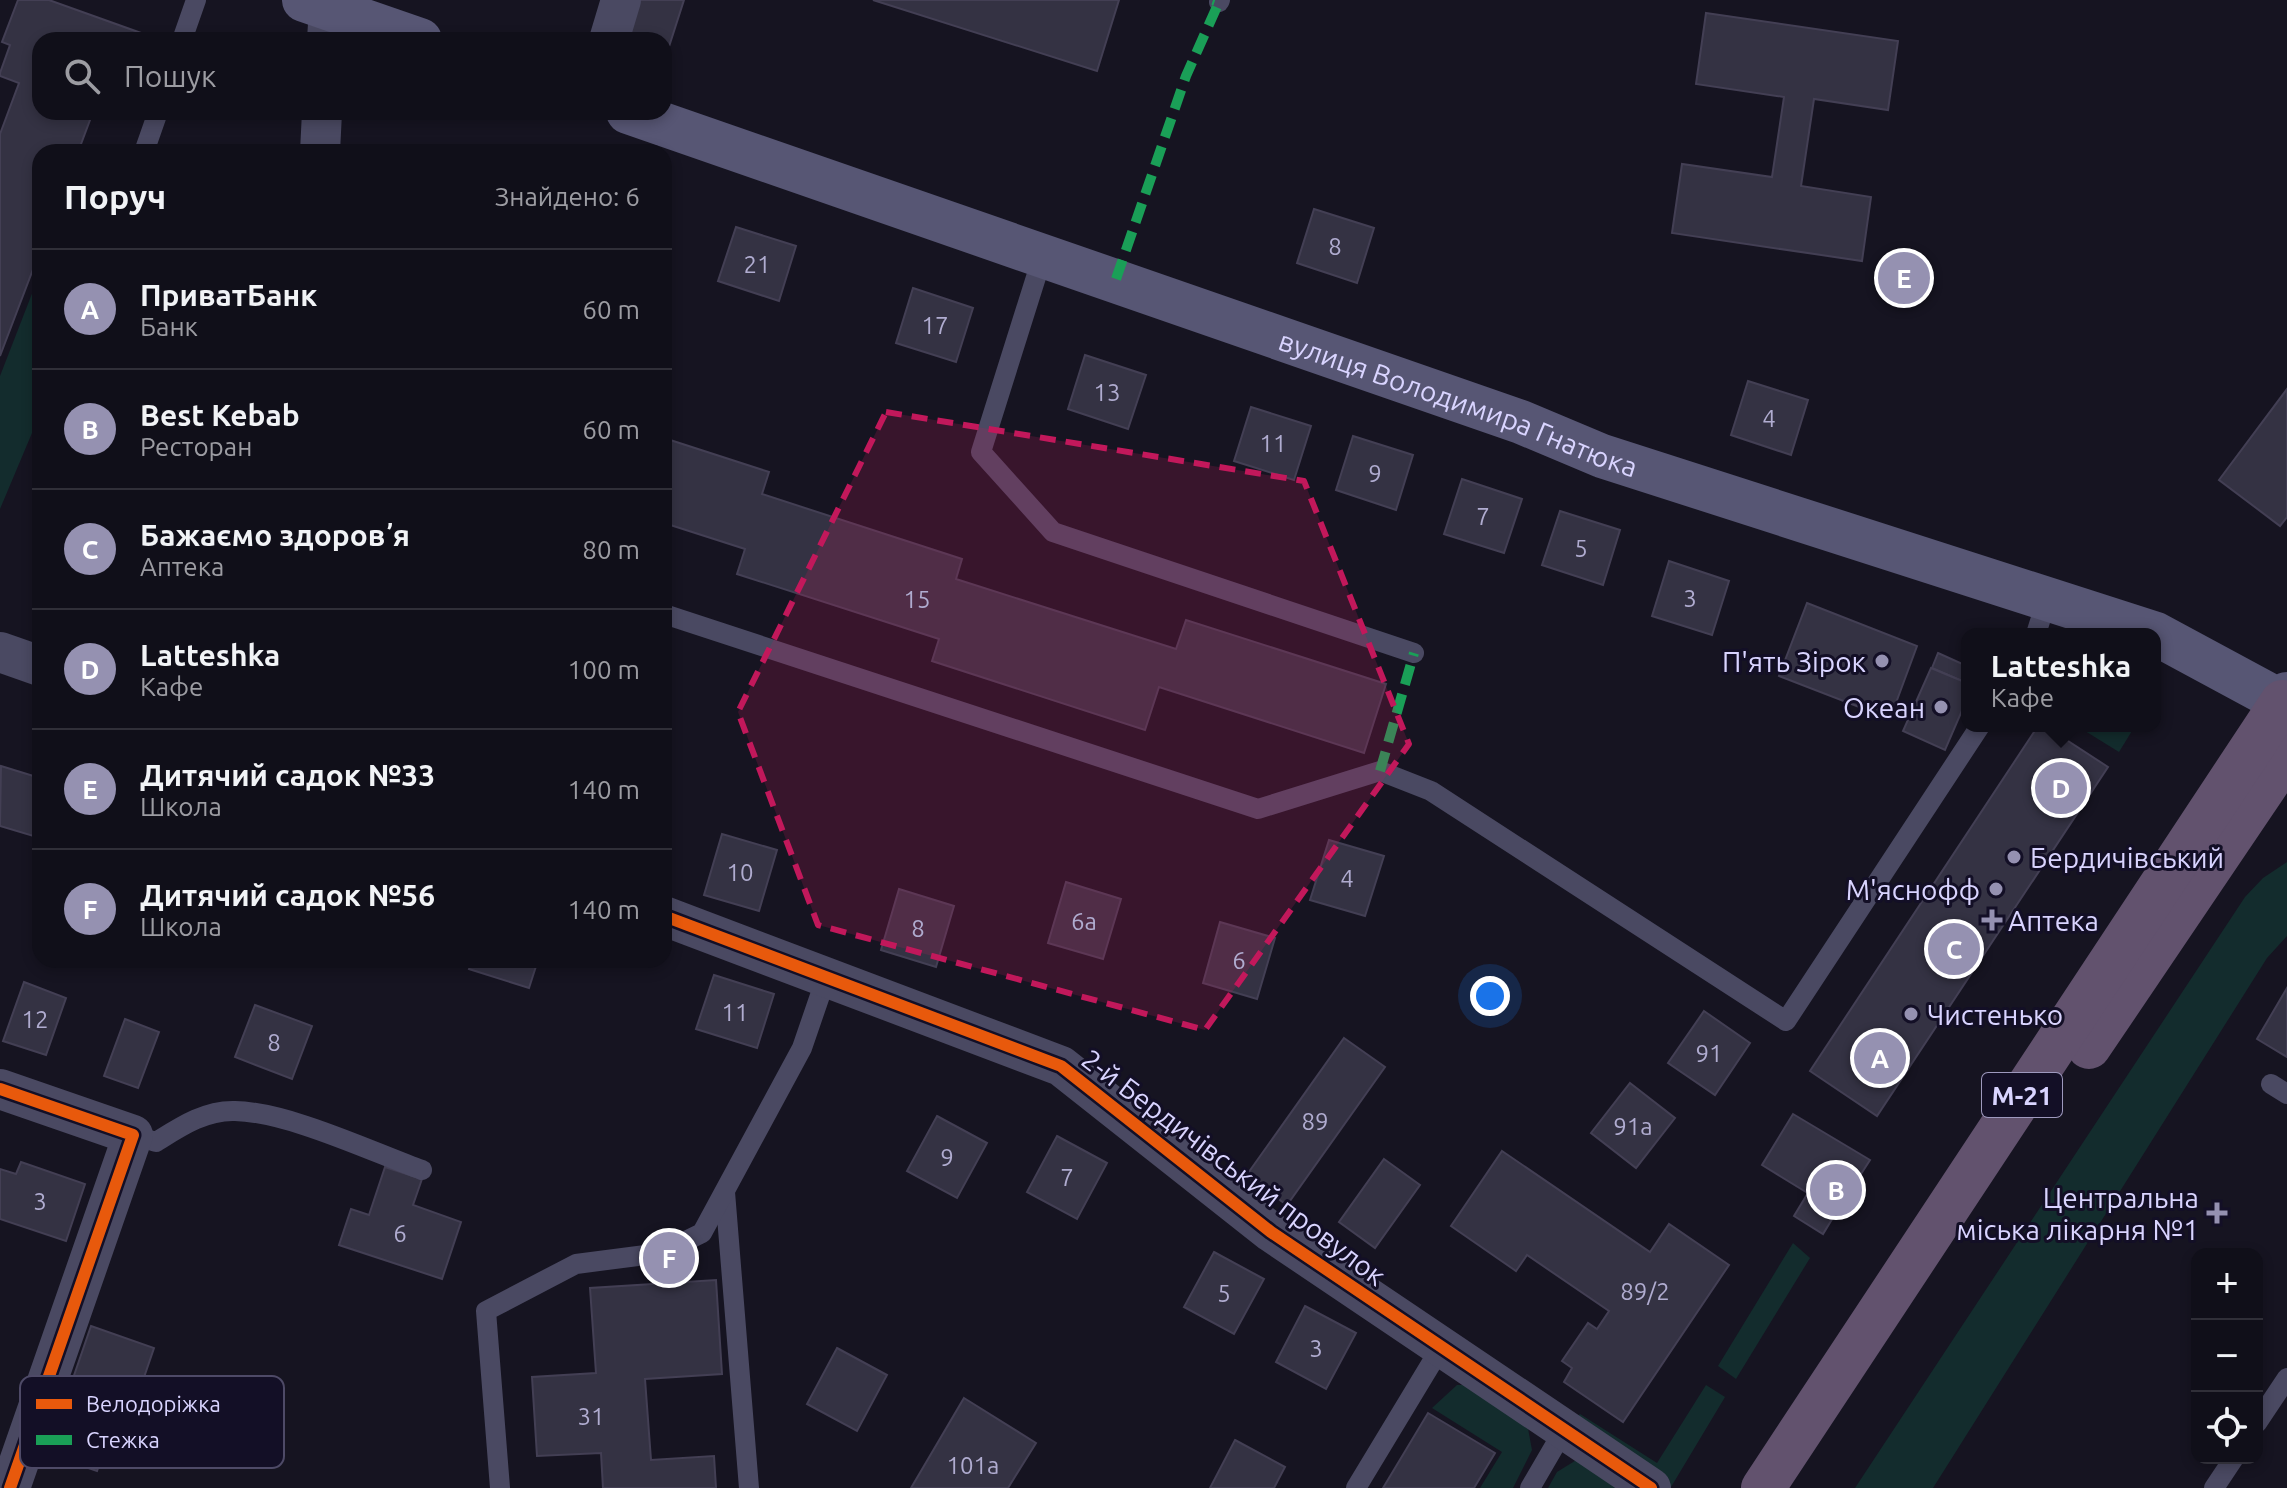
<!DOCTYPE html>
<html lang="uk">
<meta charset="utf-8">
<style>
:root{--surface:#100f19;--page:#1e1d26;--text:#f1f3f6;--muted:#9c9ca2;--line:#302f38;--accent:#9591b1}
body{margin:0;font-family:Ubuntu,sans-serif;background:var(--page);color:var(--text)}
.controls{position:absolute;right:24px;bottom:24px;display:grid;overflow:hidden;border-radius:16px;box-shadow:0 4px 12px #0003}
.controls button{width:72px;height:72px;display:grid;place-items:center;padding:0;border:0;border-bottom:2px solid var(--line);background:var(--surface);color:var(--text);font:40px sans-serif}
.you{position:absolute;left:1490px;top:996px;width:28px;height:28px;margin:-20px;border:6px solid #fff;border-radius:50%;background:#1a73e8;box-shadow:0 0 0 12px #1a73e833}
.badge{display:grid;place-items:center;width:52px;height:52px;border-radius:50%;background:var(--accent);color:#fff;font-size:26px;font-weight:700}
.pin{position:absolute;translate:-50% -50%;border:4px solid #fff;box-shadow:0 2px 8px #0006}
.popup{position:absolute;left:1961px;top:628px;width:200px;height:104px;box-sizing:border-box;display:grid;place-content:center;border-radius:16px;background:var(--surface);filter:drop-shadow(0 2px 6px #0005);font-size:26px;white-space:nowrap;color:var(--muted)}
.popup b{font-size:30px;color:var(--text)}
.popup::after{content:'';position:absolute;left:50%;top:100%;margin-left:-16px;border:16px solid transparent;border-top-color:var(--surface)}
.list{margin:0;padding:0;list-style:none}
h2{display:flex;justify-content:space-between;align-items:center;height:104px;margin:0;padding:0 32px;font-size:34px}
h2 small{font-size:26px;font-weight:400;color:var(--muted)}
.list li{display:grid;grid-template-columns:52px 1fr auto;gap:24px;align-items:center;box-sizing:border-box;height:120px;padding:0 32px;border-top:2px solid var(--line)}
.list b{display:block;font-size:30px;white-space:nowrap}
.list p{margin:0;font-size:26px;white-space:nowrap;color:var(--muted)}
.list em{font-size:26px;font-style:normal;color:var(--muted)}
.icon{flex:none;width:44px;height:44px;fill:none;stroke:currentColor;stroke-width:2;stroke-linecap:round;stroke-linejoin:round}
.map{position:relative;flex:none;width:2287px;height:1488px;overflow:hidden}
.search{position:absolute;background:var(--surface);box-shadow:0 4px 12px #0003;left:32px;top:32px;width:640px;height:88px;display:flex;align-items:center;gap:20px;box-sizing:border-box;padding:0 28px;border-radius:24px;color:var(--muted);font-size:30px}
.panel{position:absolute;background:var(--surface);box-shadow:0 4px 12px #0003;left:32px;top:144px;width:640px;height:824px;border-radius:24px}
.map>svg:first-child{display:block}
</style>
<div class="map">
<svg width="2287" height="1488" viewBox="0 0 2287 1488">
<rect width="100%" height="100%" fill="#161421"/>
<!-- green -->
<g fill="#132c2d">
<polygon points="40,273 40,414 0,509 0,376"/>
<polygon points="2077,726 2135,726 2119,752"/>
<polygon points="2287,862 2287,936 2267,958 1933,1488 1855,1488 2245,897 2263,878"/>
<polygon points="1793,1243 1810,1258 1736,1379 1718,1366"/>
<polygon points="1457,1385 1465,1385 1527,1423 1532,1450 1513,1488 1480,1488 1502,1452 1432,1408"/>
<polygon points="1706,1385 1725,1397 1671,1487 1622,1456 1575,1419 1580,1414 1657,1463"/>
<polygon points="1578,1459 1629,1488 1548,1488 1557,1472"/>
</g>
<!-- building -->
<g fill="#343243" stroke="#433f54" stroke-width="2">
<polygon points="18,0 49,0 141,33 139,40 40,40 40,112 93,112 78,152 40,152 40,251 0,356 0,134 19,83 0,76 0,73 10,45 2,42"/>
<polygon points="634,0 684,0 666,56 664,40 622,40"/>
<polygon points="873,0 1119,0 1097,71"/>
<polygon points="1706,13 1898,41 1888,110 1814,99 1801,186 1871,197 1862,261 1672,233 1682,164 1772,177 1784,97 1696,84"/>
<polygon points="1314,209 1374,228 1357,283 1297,263"/>
<polygon points="736,227 796,246 779,301 718,281"/>
<polygon points="913,288 973,308 956,362 896,343"/>
<polygon points="1085,355 1146,375 1128,429 1068,409"/>
<polygon points="1748,381 1808,400 1791,455 1731,435"/>
<polygon points="2287,389 2287,517 2280,526 2219,480"/>
<polygon points="1251,407 1311,426 1294,480 1234,461"/>
<polygon points="1353,436 1413,455 1396,510 1336,490"/>
<polygon points="664,438 769,472 762,494 962,559 956,579 1176,649 1186,620 1386,684 1364,753 1159,687 1145,730 932,661 939,639 737,574 745,549 664,523"/>
<polygon points="1462,479 1522,499 1504,553 1444,534"/>
<polygon points="1560,511 1620,530 1603,585 1542,565"/>
<polygon points="1669,561 1729,581 1712,635 1652,616"/>
<polygon points="1807,603 1917,646 1890,719 1779,676"/>
<polygon points="1938,653 1967,666 1962,681 1932,668"/>
<polygon points="1931,668 1967,683 1967,699 1945,750 1903,731"/>
<polygon points="2038,726 2045,726 2108,767 1877,1116 1810,1071"/>
<polygon points="1,766 40,778 40,838 0,826"/>
<polygon points="722,834 777,850 759,911 704,895"/>
<polygon points="1329,840 1384,856 1365,916 1310,900"/>
<polygon points="1066,882 1121,899 1103,959 1048,943"/>
<polygon points="899,889 954,906 936,967 881,950"/>
<polygon points="1220,922 1275,938 1257,999 1203,983"/>
<polygon points="472,960 538,960 529,988 469,969"/>
<polygon points="714,975 774,994 757,1048 696,1029"/>
<polygon points="24,982 66,998 46,1055 3,1041"/>
<polygon points="2287,988 2287,1057 2257,1039"/>
<polygon points="255,1005 312,1026 292,1079 235,1057"/>
<polygon points="1704,1011 1750,1043 1715,1095 1668,1063"/>
<polygon points="125,1019 159,1032 138,1088 104,1076"/>
<polygon points="1344,1038 1385,1067 1287,1205 1246,1176"/>
<polygon points="1630,1083 1675,1118 1636,1168 1591,1133"/>
<polygon points="1793,1114 1870,1160 1837,1211 1762,1165"/>
<polygon points="937,1116 987,1143 957,1198 907,1171"/>
<polygon points="1057,1136 1107,1163 1077,1219 1027,1192"/>
<polygon points="1502,1151 1650,1252 1669,1224 1729,1265 1623,1422 1564,1382 1572,1368 1562,1361 1588,1323 1597,1329 1609,1311 1527,1255 1516,1271 1451,1226"/>
<polygon points="1384,1159 1420,1185 1375,1248 1339,1222"/>
<polygon points="21,1162 85,1184 66,1241 0,1219 0,1169 16,1174"/>
<polygon points="385,1167 422,1179 413,1205 461,1222 442,1279 339,1245 351,1209 369,1215"/>
<polygon points="1808,1193 1837,1211 1823,1234 1794,1216"/>
<polygon points="1214,1252 1264,1279 1234,1334 1184,1307"/>
<polygon points="716,1280 722,1374 645,1379 651,1460 714,1456 716,1488 603,1488 601,1453 537,1456 532,1377 596,1373 590,1288"/>
<polygon points="1305,1306 1356,1333 1326,1389 1276,1362"/>
<polygon points="91,1326 154,1348 140,1389 152,1393 134,1442 110,1434 97,1471 47,1454"/>
<polygon points="837,1348 887,1375 857,1431 807,1404"/>
<polygon points="964,1398 1036,1443 1008,1488 911,1488"/>
<polygon points="1428,1413 1495,1453 1474,1488 1383,1488"/>
<polygon points="1235,1440 1285,1467 1274,1488 1210,1488"/>
</g>
<g fill="none" stroke-linecap="round" stroke-linejoin="round">
<!-- service -->
<g stroke="#4a4962" stroke-width="20">
<polyline points="1219,2 1220,0"/>
<polyline points="182,40 196,0"/>
<polyline points="144,152 158,112"/>
<polyline points="1043,255 981,452 1053,532 1414,653"/>
<polyline points="664,614 1258,809 1380,771 1431,791 1786,1021 1980,726"/>
<polyline points="2036,634 2047,599"/>
<polyline points="2271,1084 2287,1094"/>
<path d="M133,1135l23,7c24,-15 49,-32 79,-31 53,1 135,40 187,59"/>
<polyline points="725,1192 749,1488"/>
<polyline points="2257,1423 2287,1378"/>
<polyline points="500,1488 486,1311 576,1264 661,1253 702,1233 802,1048 826,978"/>
<polyline points="1356,1488 1440,1349"/>
<polyline points="1530,1488 1565,1428"/>
<polyline points="2214,1488 2234,1458"/>
</g>
<!-- minor -->
<g stroke="#4a4962" stroke-width="40">
<polyline points="327,40 329,8"/>
<polyline points="609,40 621,0"/>
<polyline points="320,152 322,112"/>
<polyline points="0,652 40,666"/>
<polyline points="664,916 1061,1066 1271,1232 1651,1488"/>
<polyline points="0,1089 133,1135 10,1488"/>
</g>
<!-- secondary -->
<g stroke="#575674" stroke-width="44">
<polyline points="304,0 420,40"/>
<path id="s1" d="M628,112l893,310 81,34 554,178 126,68 5,-8"/>
</g>
<!-- trunk -->
<g stroke="#62526e" stroke-width="44">
<polyline points="2089,1047 2287,754"/>
<polyline points="1763,1488 2282,702 2287,705"/>
</g>
<!-- quiet -->
<g stroke="#1a9f57" stroke-width="10" stroke-dasharray="20 10" stroke-linecap="butt">
<polyline points="1116,279 1186,76 1219,2 1213,0"/>
<polyline points="1380,771 1414,653"/>
</g>
<defs>
<g id="cycleway">
<polyline points="664,916 1061,1066 1271,1232 1651,1488"/>
<polyline points="0,1089 133,1135 10,1488"/>
</g>
</defs>
<!-- cycleway casing -->
<use href="#cycleway" stroke="#130f26" stroke-width="17"/>
<!-- cycleway -->
<use href="#cycleway" stroke="#e8590c" stroke-width="12"/>
</g>
<!-- marked area -->
<path fill="#c2185b" fill-opacity="0.2" stroke="#c2185b" stroke-width="6" stroke-dasharray="16 10" stroke-linejoin="round" d="M886,412l418,69 105,263 -204,286 -387,-105 -80,-213z"/>
<!-- markers -->
<g fill="#9591b1" stroke="#130f26" stroke-width="3">
<circle cx="1882" cy="661" r="8"/>
<circle cx="1941" cy="707" r="8"/>
<circle cx="2014" cy="857" r="8"/>
<circle cx="1996" cy="889" r="8"/>
<path d="M1988 908h8v8h8v8h-8v8h-8v-8h-8v-8h8z"/>
<circle cx="1911" cy="1014" r="8"/>
<path d="M2213 1201h8v8h8v8h-8v8h-8v-8h-8v-8h8z"/>
</g>
<g text-anchor="middle" dominant-baseline="central" stroke-width="6" stroke-linejoin="round" paint-order="stroke">
<!-- number labels -->
<g font-size="24" fill="#b0acd0">
<text x="1335" y="246">8</text>
<text x="757" y="264">21</text>
<text x="935" y="325">17</text>
<text x="1107" y="392">13</text>
<text x="1769" y="418">4</text>
<text x="1273" y="443">11</text>
<text x="1375" y="473">9</text>
<text x="1483" y="516">7</text>
<text x="1581" y="548">5</text>
<text x="1690" y="598">3</text>
<text x="917" y="599">15</text>
<text x="740" y="872">10</text>
<text x="1347" y="878">4</text>
<text x="1084" y="921">6а</text>
<text x="918" y="928">8</text>
<text x="1239" y="960">6</text>
<text x="735" y="1012">11</text>
<text x="35" y="1019">12</text>
<text x="274" y="1042">8</text>
<text x="1709" y="1053">91</text>
<text x="1315" y="1121">89</text>
<text x="1633" y="1126">91а</text>
<text x="947" y="1157">9</text>
<text x="1067" y="1177">7</text>
<text x="40" y="1201">3</text>
<text x="400" y="1233">6</text>
<text x="1645" y="1291">89/2</text>
<text x="1224" y="1293">5</text>
<text x="1316" y="1348">3</text>
<text x="591" y="1416">31</text>
<text x="973" y="1465">101а</text>
</g>
<!-- shield labels -->
<rect fill="#130f26" stroke="#9e99be" stroke-width="2" x="1982" y="1073" width="80" height="44" rx="6"/>
<g font-size="26" font-weight="bold" fill="#d9d4ff">
<text x="2022" y="1095">М-21</text>
</g>
<!-- street labels -->
<g font-size="28" fill="#d9d4ff" stroke="#130f26">
<text stroke="none"><textPath href="#s1" startOffset="880">вулиця Володимира Гнатюка</textPath></text>
<text transform="translate(1234 1167) rotate(37)">2-й Бердичівський провулок</text>
</g>
<!-- poi labels -->
<g font-size="28" fill="#d9d4ff" stroke="#130f26" text-anchor="end">
<text x="1866" y="661">П'ять Зірок</text>
<text x="1925" y="707">Океан</text>
<text x="2030" y="857" text-anchor="start">Бердичівський</text>
<text x="1980" y="889">М'яснофф</text>
<text x="2008" y="920" text-anchor="start">Аптека</text>
<text x="1927" y="1014" text-anchor="start">Чистенько</text>
<text x="2199" y="1197">Центральна<tspan x="2199" dy="32">міська лікарня №1</tspan></text>
</g>
</g>
<!-- legend -->
<rect x="20" y="1376" width="264" height="92" rx="12" fill="#130f26" stroke="#4e4a67" stroke-width="2"/>
<rect x="36" y="1399" width="36" height="10" fill="#e8590c"/>
<rect x="36" y="1435" width="36" height="10" fill="#1a9f57"/>
<g font-size="22" fill="#d9d4ff">
<text x="86" y="1412">Велодоріжка</text>
<text x="86" y="1448">Стежка</text>
</g>
</svg>
<div class="controls">
<button>+</button>
<button>−</button>
<button><svg class="icon" aria-label="locate" viewBox="0 0 24 24"><circle cx="12" cy="12" r="6"/><path d="M12 2v4M12 18v4M2 12h4M18 12h4"/></svg></button>
</div>
<div class="you"></div>
<div class="pin badge" style="left:1880px;top:1058px">A</div>
<div class="pin badge" style="left:1836px;top:1190px">B</div>
<div class="pin badge" style="left:1954px;top:949px">C</div>
<div class="pin badge" style="left:2061px;top:788px">D</div>
<div class="popup"><b>Latteshka</b>Кафе</div>
<div class="pin badge" style="left:1904px;top:278px">E</div>
<div class="pin badge" style="left:669px;top:1258px">F</div>
<div class="search"><svg class="icon" aria-label="search" viewBox="0 0 24 24"><circle cx="10" cy="10" r="6"/><path d="M15 15l6 6"/></svg>Пошук</div>
<section class="panel">
<h2>Поруч<small>Знайдено: 6</small></h2>
<ul class="list">
<li><span class="badge">A</span><div><b>ПриватБанк</b><p>Банк</p></div><em>60 m</em></li>
<li><span class="badge">B</span><div><b>Best Kebab</b><p>Ресторан</p></div><em>60 m</em></li>
<li><span class="badge">C</span><div><b>Бажаємо здоровʼя</b><p>Аптека</p></div><em>80 m</em></li>
<li><span class="badge">D</span><div><b>Latteshka</b><p>Кафе</p></div><em>100 m</em></li>
<li><span class="badge">E</span><div><b>Дитячий садок №33</b><p>Школа</p></div><em>140 m</em></li>
<li><span class="badge">F</span><div><b>Дитячий садок №56</b><p>Школа</p></div><em>140 m</em></li>
</ul>
</section>
</div>
